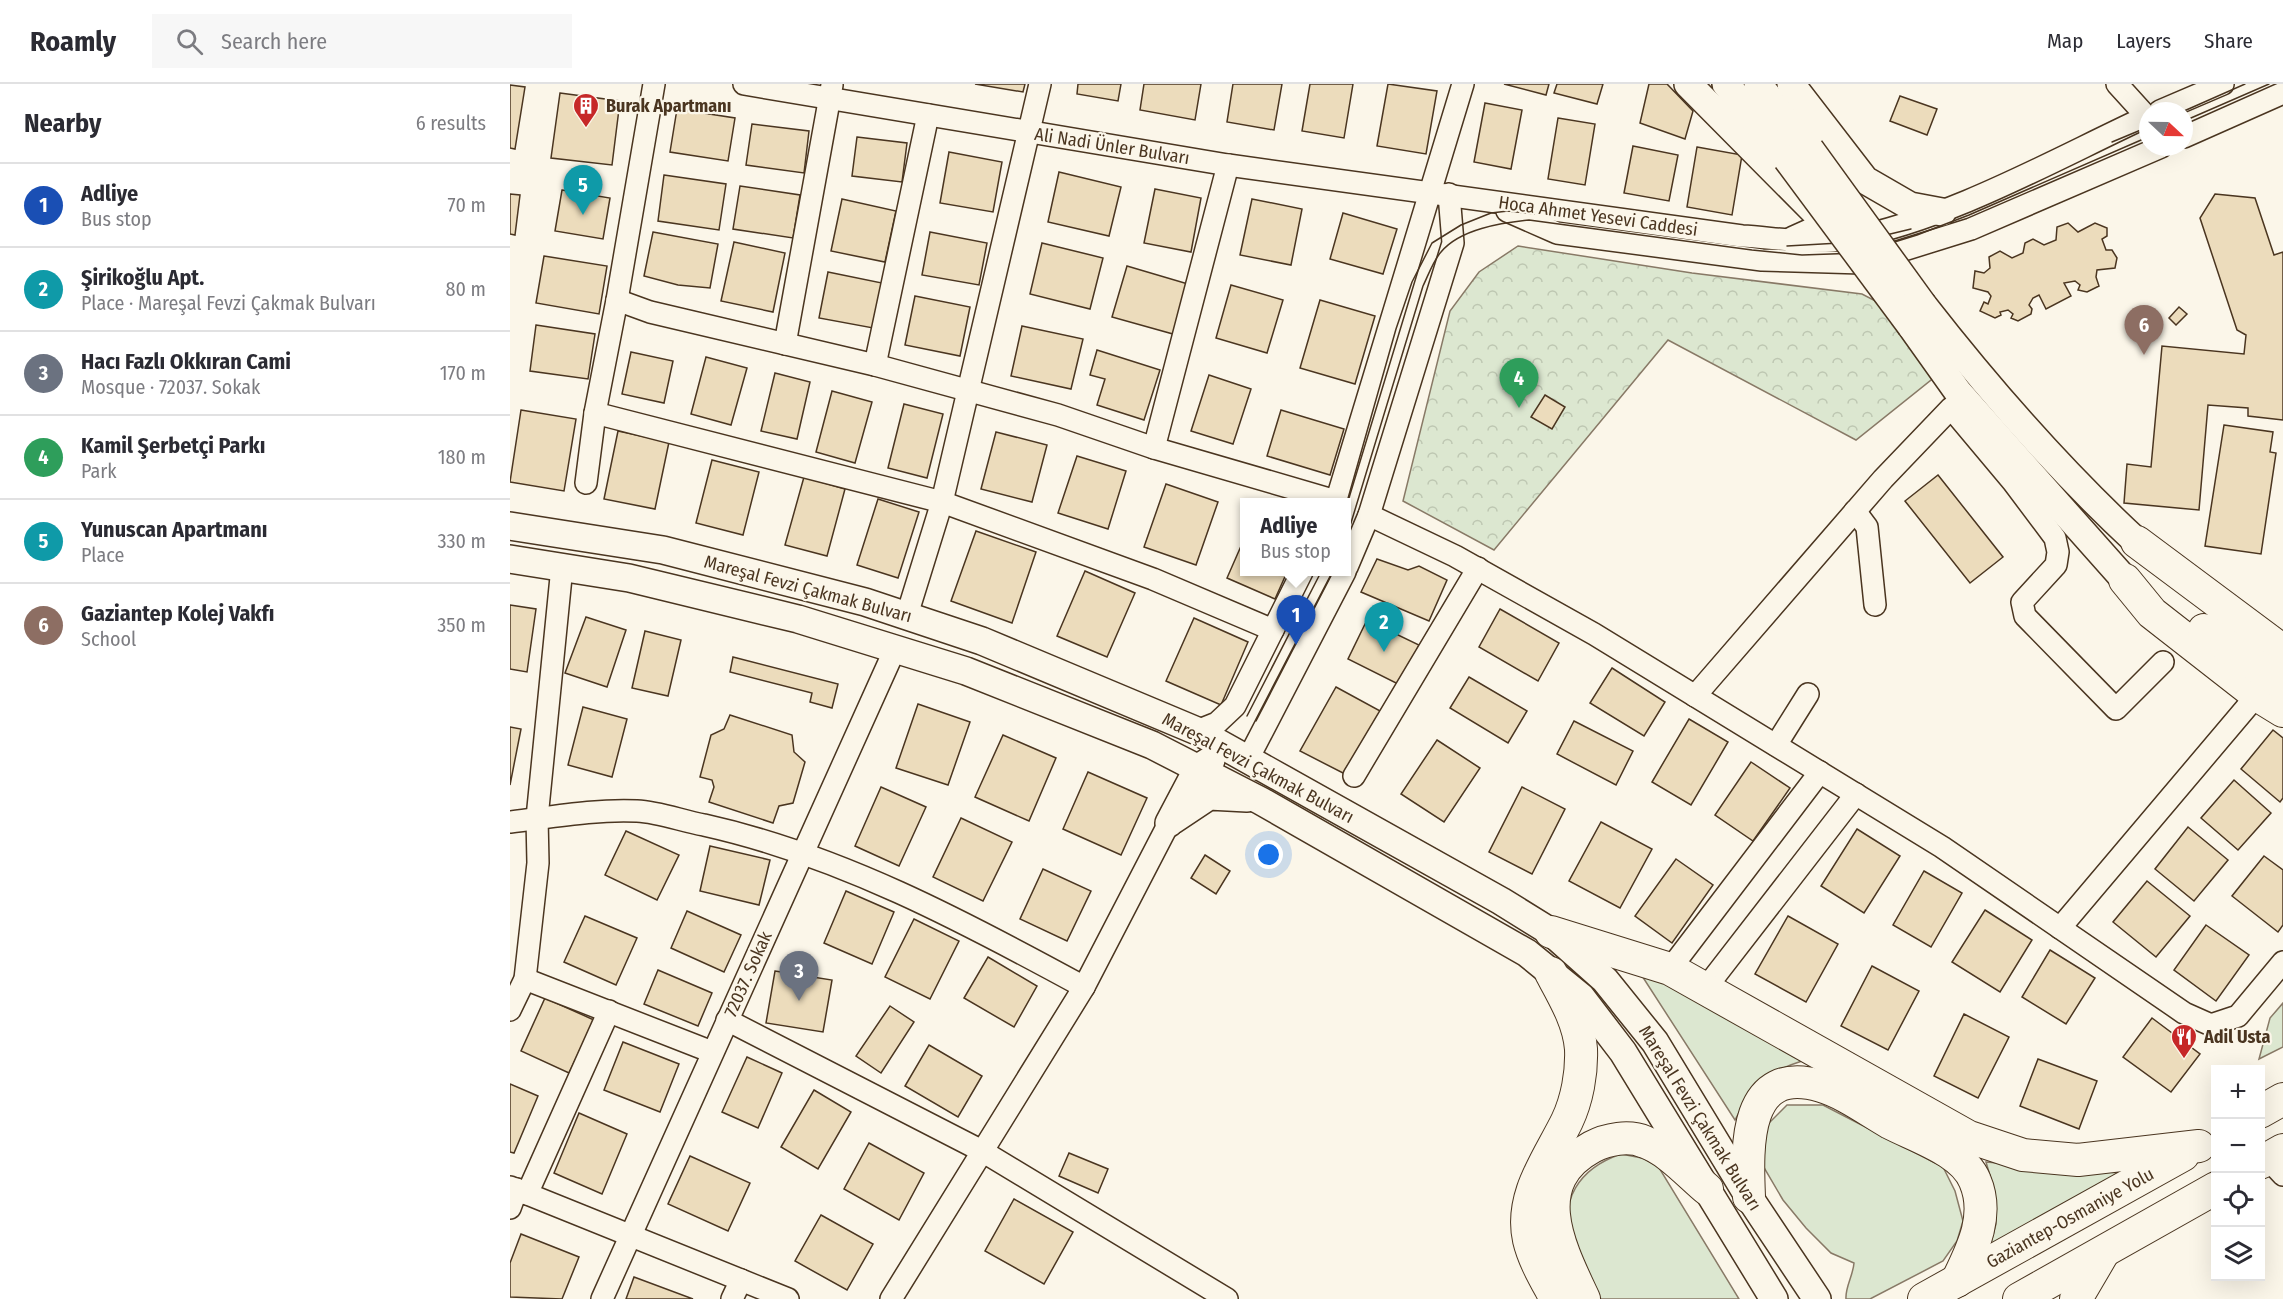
<!DOCTYPE html>
<meta charset="utf-8">
<style>
:root{--surface:#fff;--page:#f7f7f7;--text:#2b2b33;--muted:#7c7c81;--line:#e1e1e2;--accent:#c62828}
body{margin:0;font-family:"Fira Sans Condensed",sans-serif;background:var(--page);color:var(--text)}
.controls{position:absolute;right:18px;bottom:18px;display:grid;overflow:hidden;border-radius:0px;box-shadow:0 6px 24px #0002}
.controls button{width:54px;height:54px;display:grid;place-items:center;padding:0;border:0;border-bottom:2px solid var(--line);background:var(--surface);color:var(--text);font:30px sans-serif}
.compass{position:absolute;left:1629px;top:18px;width:54px;height:54px;border-radius:50%;background:var(--surface);box-shadow:0 6px 24px #0002;rotate:112deg}
.you{position:absolute;left:759px;top:771px;width:21px;height:21px;margin:-15px;border:4px solid #fff;border-radius:50%;background:#1a73e8;box-shadow:0 0 0 9px #1a73e833}
.badge{display:grid;place-items:center;width:39px;height:39px;border-radius:50%;background:var(--accent);color:#fff;font-size:20px;font-weight:700}
.pin{position:absolute;translate:-50% -50px;filter:drop-shadow(0 2px 3px #0008)}
.pin::after{content:'';position:absolute;top:32px;width:21px;height:18px;background:inherit;clip-path:polygon(0 0,100% 0,50% 100%)}
.popup{position:absolute;left:730px;top:414px;width:111px;height:78px;box-sizing:border-box;display:grid;place-content:center;border-radius:0px;background:var(--surface);filter:drop-shadow(0 2px 4px #0005);font-size:20px;white-space:nowrap;color:var(--muted)}
.popup b{font-size:22px;color:var(--text)}
.popup::after{content:'';position:absolute;left:50%;top:100%;margin-left:-12px;border:12px solid transparent;border-top-color:var(--surface)}
.list{margin:0;padding:0;list-style:none}
h2{display:flex;justify-content:space-between;align-items:center;height:78px;margin:0;padding:0 24px;font-size:26px}
h2 small{font-size:20px;font-weight:400;color:var(--muted)}
.list li{display:grid;grid-template-columns:39px 1fr auto;gap:18px;align-items:center;box-sizing:border-box;height:84px;padding:0 24px;border-top:2px solid var(--line)}
.list b{display:block;font-size:22px;white-space:nowrap}
.list p{margin:0;font-size:20px;white-space:nowrap;color:var(--muted)}
.list em{font-size:20px;font-style:normal;color:var(--muted)}
.icon{flex:none;width:33px;height:33px;fill:none;stroke:currentColor;stroke-width:2;stroke-linecap:round;stroke-linejoin:round}
.map{position:relative;flex:none;width:1773px;height:1215px;overflow:hidden}
header{display:flex;align-items:center;gap:36px;box-sizing:border-box;height:84px;padding:0 30px;background:var(--surface);border-bottom:2px solid var(--line)}
header strong{font-size:28px}
nav{display:flex;gap:33px;margin-inline-start:auto;font-size:21px}
.search{width:420px;height:54px;background:var(--page);display:flex;align-items:center;gap:15px;box-sizing:border-box;padding:0 21px;border-radius:0px;color:var(--muted);font-size:22px}
main{display:flex}
aside{flex:1;background:var(--surface)}
.map>svg:first-child{display:block}
</style>
<header>
<strong>Roamly</strong>
<div class="search"><svg class="icon" aria-label="search" viewBox="0 0 24 24"><circle cx="10" cy="10" r="6"/><path d="M15 15l6 6"/></svg>Search here</div>
<nav><a>Map</a><a>Layers</a><a>Share</a></nav>
</header>
<main>
<aside>
<h2>Nearby<small>6 results</small></h2>
<ul class="list">
<li><span class="badge" style="background:#1a4fb4">1</span><div><b>Adliye</b><p>Bus stop</p></div><em>70 m</em></li>
<li><span class="badge" style="background:#0f9aa8">2</span><div><b>Şirikoğlu Apt.</b><p>Place · Mareşal Fevzi Çakmak Bulvarı</p></div><em>80 m</em></li>
<li><span class="badge" style="background:#6b7280">3</span><div><b>Hacı Fazlı Okkıran Cami</b><p>Mosque · 72037. Sokak</p></div><em>170 m</em></li>
<li><span class="badge" style="background:#2e9e5b">4</span><div><b>Kamil Şerbetçi Parkı</b><p>Park</p></div><em>180 m</em></li>
<li><span class="badge" style="background:#0f9aa8">5</span><div><b>Yunuscan Apartmanı</b><p>Place</p></div><em>330 m</em></li>
<li><span class="badge" style="background:#8d6e63">6</span><div><b>Gaziantep Kolej Vakfı</b><p>School</p></div><em>350 m</em></li>
</ul>
</aside>
<div class="map">
<svg width="1773" height="1215" viewBox="0 0 1773 1215">
<defs>
<pattern id="park-crowns" width="20" height="18" patternUnits="userSpaceOnUse" patternTransform="scale(1.5)"><rect width="20" height="18" fill="#dce7d0"/><path d="M2 6a3 3 0 1 1 6 0M12 15a3 3 0 1 1 6 0" fill="none" stroke="#bec7b2"/></pattern>
</defs>
<rect width="100%" height="100%" fill="#fbf6e9"/>
<!-- green -->
<g fill="#dce7d0" stroke="#887966" stroke-width="1.5">
<path d="M1125,881l174,94c-40,11 -55,24 -74,61z"/>
<polygon points="1773,919 1773,963 1749,975 1760,934"/>
<path d="M1277,1021h36l120,62 12,24 8,30 -6,20 -14,20 -73,38h-24c-1,-12 7,-23 8,-36l-23,-10 -25,-25 -23,-28 -24,-41 4,-30z"/>
<path d="M1111,1070l21,4 16,8 81,133h-138c-9,-17 -23,-36 -29,-54 -15,-45 8,-77 49,-91z"/>
<polygon points="1476,1078 1610,1089 1480,1163 1486,1140 1485,1109"/>
</g>
<!-- park -->
<polygon fill="url(#park-crowns)" stroke="#887966" stroke-width="1.5" points="1008,162 1182,189 1352,210 1383,226 1426,292 1346,356 1158,256 984,466 893,417 940,227 969,188"/>
<!-- building -->
<g fill="#ecdcbc" stroke="#4a3520" stroke-width="1.5">
<polygon points="465,0 515,0 513,8"/>
<polygon points="568,0 611,0 608,17 567,10"/>
<polygon points="634,0 691,0 685,36 630,26"/>
<polygon points="723,0 772,0 764,46 717,38"/>
<polygon points="800,0 843,0 834,54 792,47"/>
<polygon points="878,0 927,7 916,70 867,62"/>
<polygon points="994,0 1039,0 1036,11"/>
<polygon points="1047,0 1093,0 1087,20 1044,9"/>
<polygon points="1139,0 1157,0 1183,27 1175,55 1130,39"/>
<polygon points="0,1 15,3 5,65 0,64"/>
<polygon points="50,9 110,17 102,81 41,74"/>
<polygon points="1390,12 1427,25 1417,51 1380,37"/>
<polygon points="975,19 1012,26 1001,85 964,78"/>
<polygon points="167,25 225,34 218,77 160,68"/>
<polygon points="1048,34 1085,40 1075,101 1038,95"/>
<polygon points="242,40 299,47 294,89 236,81"/>
<polygon points="347,53 397,59 392,98 342,92"/>
<polygon points="1123,62 1168,71 1159,117 1114,109"/>
<polygon points="1187,63 1232,71 1222,131 1177,123"/>
<polygon points="439,68 492,78 483,128 430,119"/>
<polygon points="549,88 611,103 599,152 538,138"/>
<polygon points="154,91 216,100 209,146 148,137"/>
<polygon points="230,102 290,111 283,154 223,145"/>
<polygon points="645,105 691,114 681,168 634,159"/>
<polygon points="52,106 100,114 93,155 45,147"/>
<polygon points="0,110 10,111 5,151 0,150"/>
<polygon points="1705,110 1745,114 1764,171 1773,168 1773,336 1738,332 1738,324 1698,321 1689,426 1614,419 1617,380 1641,383 1652,262 1734,270 1736,251 1727,246 1690,134"/>
<polygon points="332,115 386,127 375,178 321,167"/>
<polygon points="742,115 792,125 781,181 730,171"/>
<polygon points="833,129 887,145 873,190 820,175"/>
<polygon points="1558,139 1568,148 1585,139 1597,144 1597,152 1592,155 1596,166 1602,166 1607,174 1605,184 1587,186 1586,193 1589,202 1577,208 1568,206 1570,201 1565,197 1554,199 1561,212 1536,225 1529,211 1523,214 1519,221 1522,225 1521,230 1508,237 1501,234 1503,230 1498,226 1490,228 1491,231 1485,234 1470,227 1474,218 1478,220 1481,212 1478,208 1463,204 1465,187 1474,189 1480,184 1479,173 1490,167 1502,174 1513,169 1515,159 1523,155 1534,161 1546,156 1547,143"/>
<polygon points="143,148 208,160 200,204 168,201 134,192"/>
<polygon points="420,148 477,159 469,201 412,191"/>
<polygon points="224,158 275,169 263,228 211,217"/>
<polygon points="532,159 593,174 580,225 520,210"/>
<polygon points="34,172 97,182 89,230 26,219"/>
<polygon points="617,182 678,200 663,250 602,233"/>
<polygon points="318,188 372,199 363,244 309,234"/>
<polygon points="721,201 773,216 757,269 706,254"/>
<polygon points="405,212 460,223 450,272 395,261"/>
<polygon points="810,216 865,232 845,300 790,284"/>
<polygon points="1669,223 1677,230 1666,241 1659,234"/>
<polygon points="26,241 85,250 78,295 20,287"/>
<polygon points="512,242 573,255 561,305 501,292"/>
<polygon points="587,266 650,286 634,336 587,321 595,295 580,291"/>
<polygon points="121,268 163,277 154,319 112,310"/>
<polygon points="196,273 237,284 221,341 181,330"/>
<polygon points="265,289 300,298 287,355 251,347"/>
<polygon points="699,291 741,305 723,360 681,347"/>
<polygon points="322,307 362,318 345,379 306,368"/>
<polygon points="1035,311 1055,323 1042,345 1021,333"/>
<polygon points="394,320 433,330 417,394 378,384"/>
<polygon points="11,326 66,335 54,407 0,398"/>
<polygon points="771,326 834,345 820,391 757,372"/>
<polygon points="1714,341 1763,348 1760,368 1766,369 1751,470 1695,462"/>
<polygon points="108,347 159,358 145,425 94,415"/>
<polygon points="486,348 537,361 522,418 471,405"/>
<polygon points="567,372 616,387 598,445 548,429"/>
<polygon points="202,376 249,388 233,451 186,439"/>
<polygon points="1428,391 1493,473 1460,499 1395,417"/>
<polygon points="294,393 335,405 317,472 275,461"/>
<polygon points="656,400 708,418 686,481 634,463"/>
<polygon points="368,415 409,428 388,494 347,481"/>
<polygon points="466,447 526,468 502,539 441,517"/>
<polygon points="735,453 735,488 777,488 765,515 717,494"/>
<polygon points="867,475 898,486 909,482 937,496 919,537 851,508"/>
<polygon points="575,487 625,509 597,573 547,552"/>
<polygon points="0,521 26,525 17,588 0,585"/>
<polygon points="990,525 1049,559 1028,597 969,563"/>
<polygon points="76,533 116,546 97,603 55,589"/>
<polygon points="684,534 738,558 711,621 656,597"/>
<polygon points="857,536 909,561 890,601 838,575"/>
<polygon points="135,547 171,556 158,612 122,604"/>
<polygon points="223,573 328,600 322,624 300,618 302,609 220,588"/>
<polygon points="1102,584 1155,618 1134,652 1080,619"/>
<polygon points="959,593 1017,627 998,659 940,624"/>
<polygon points="826,603 872,628 833,689 790,667"/>
<polygon points="408,620 460,638 438,701 386,684"/>
<polygon points="73,623 117,635 102,693 58,681"/>
<polygon points="220,631 282,651 284,668 295,678 283,719 269,722 263,739 199,718 204,703 202,696 190,693 201,651 214,645"/>
<polygon points="1179,635 1218,658 1181,721 1142,698"/>
<polygon points="1064,637 1123,667 1106,701 1047,670"/>
<polygon points="0,643 11,645 0,701"/>
<polygon points="1763,646 1773,654 1773,714 1770,718 1731,685"/>
<polygon points="493,651 546,674 519,737 465,713"/>
<polygon points="927,656 970,684 934,738 891,710"/>
<polygon points="1241,678 1280,704 1243,757 1205,731"/>
<polygon points="578,688 637,714 611,771 553,745"/>
<polygon points="1724,696 1761,729 1728,766 1691,734"/>
<polygon points="371,703 416,723 389,782 345,762"/>
<polygon points="1012,703 1055,725 1022,790 979,768"/>
<polygon points="451,734 502,758 473,817 423,793"/>
<polygon points="1091,738 1142,765 1110,824 1059,797"/>
<polygon points="1678,743 1718,776 1684,817 1645,785"/>
<polygon points="1347,745 1390,772 1354,829 1311,802"/>
<polygon points="116,747 169,771 147,816 95,791"/>
<polygon points="200,762 260,776 249,821 190,807"/>
<polygon points="695,771 720,787 706,810 681,794"/>
<polygon points="1754,772 1773,786 1773,841 1768,848 1722,812"/>
<polygon points="1166,775 1203,801 1162,859 1125,832"/>
<polygon points="533,785 581,807 557,857 510,835"/>
<polygon points="1414,787 1452,809 1421,863 1383,841"/>
<polygon points="1637,797 1680,832 1646,873 1603,838"/>
<polygon points="336,807 384,828 362,880 314,859"/>
<polygon points="1475,826 1522,856 1490,908 1442,878"/>
<polygon points="177,827 231,851 214,888 161,864"/>
<polygon points="75,832 127,854 106,901 54,878"/>
<polygon points="1278,832 1328,860 1296,918 1245,890"/>
<polygon points="404,835 449,857 420,915 375,893"/>
<polygon points="1696,841 1739,871 1706,917 1664,886"/>
<polygon points="1540,866 1585,894 1556,940 1512,913"/>
<polygon points="478,873 527,902 504,943 454,914"/>
<polygon points="1362,882 1409,907 1378,966 1331,942"/>
<polygon points="148,886 202,909 188,942 134,920"/>
<polygon points="265,887 322,896 313,948 256,939"/>
<polygon points="35,914 84,936 59,989 11,967"/>
<polygon points="380,922 404,938 371,989 346,972"/>
<polygon points="1454,930 1499,953 1468,1014 1424,992"/>
<polygon points="1642,934 1690,970 1661,1008 1613,973"/>
<polygon points="113,958 169,980 150,1028 94,1006"/>
<polygon points="419,961 472,992 448,1033 395,1002"/>
<polygon points="237,973 272,989 248,1044 212,1028"/>
<polygon points="1528,975 1587,997 1569,1045 1510,1022"/>
<polygon points="0,1000 28,1012 4,1069 0,1068"/>
<polygon points="304,1006 341,1028 308,1085 271,1063"/>
<polygon points="69,1029 117,1050 92,1110 44,1089"/>
<polygon points="359,1059 414,1089 389,1136 334,1105"/>
<polygon points="559,1069 598,1085 588,1109 549,1092"/>
<polygon points="180,1072 240,1099 218,1147 158,1120"/>
<polygon points="504,1115 563,1148 534,1200 475,1167"/>
<polygon points="311,1131 363,1160 337,1206 285,1177"/>
<polygon points="11,1150 69,1173 52,1215 0,1213 0,1179"/>
<polygon points="124,1193 183,1215 116,1215"/>
</g>
<g fill="none" stroke-linecap="round" stroke-linejoin="round">
<defs>
<g id="minor">
<path d="M234,0l484,81 514,71c34,2 72,9 105,3 106,-21 204,-78 301,-123"/>
<polyline points="1607,0 1637,33"/>
<polyline points="1650,27 1713,0"/>
<polyline points="1674,53 1773,9"/>
<polyline points="997,127 1047,149 1252,176 1352,179 1461,145 1651,63"/>
<polyline points="107,216 140,228 365,281 548,331 644,364 826,417"/>
<polyline points="275,260 322,1"/>
<polyline points="365,281 418,31"/>
<polyline points="85,329 432,418 643,495 763,546"/>
<polyline points="644,364 718,81"/>
<polyline points="76,399 85,329 107,216 144,0"/>
<polyline points="826,418 953,0"/>
<polyline points="1345,427 1357,443 1365,521"/>
<polyline points="859,431 945,472 1084,550 1432,763 1674,929 1701,941 1728,932 1773,878"/>
<polyline points="837,483 859,431 943,159 939,110"/>
<polyline points="397,531 432,418 530,0"/>
<polyline points="1185,612 1373,395 1441,324 1503,398 1545,454 1548,468 1546,481 1512,518 1515,532 1606,625 1653,578"/>
<polyline points="687,647 707,639 725,622 792,488"/>
<polyline points="1266,661 1298,610"/>
<polyline points="738,675 835,488"/>
<polyline points="844,692 968,484"/>
<path d="M0,738c42,-5 85,-13 127,-11 22,1 45,10 67,14 135,30 259,96 380,162"/>
<polyline points="1550,844 1747,611"/>
<polyline points="1160,885 1310,688"/>
<polyline points="15,895 202,968"/>
<polyline points="1195,905 1346,710"/>
<polyline points="0,926 15,895 28,779 27,734 52,483"/>
<polyline points="217,936 472,1067 717,1215"/>
<polyline points="1758,1075 1773,1091"/>
<polyline points="0,1103 278,1215"/>
<polyline points="17,1110 99,927"/>
<polyline points="0,1124 7,1105"/>
<polyline points="92,1215 385,565"/>
<polyline points="222,1215 231,1196"/>
<polyline points="381,1215 574,903 659,739"/>
</g>
<g id="major">
<polyline points="1178,0 1306,129 1310,140 1304,147 1284,156"/>
<polyline points="1216,0 1277,75"/>
<polyline points="1248,0 1300,65"/>
<polyline points="1281,0 1355,96 1400,122 1432,128"/>
<path d="M1413,221c67,86 134,163 214,237"/>
<polyline points="1401,242 1448,308 1615,496"/>
<polyline points="0,442 153,466 355,518 472,557 687,647 991,817 1041,848 1095,896 1145,958 1239,1113 1307,1215"/>
<polyline points="0,475 119,494 288,535 456,587 642,661 751,717 1017,869 1071,913 1113,968 1264,1215"/>
<polyline points="663,736 699,712 737,714"/>
<polyline points="659,739 688,684 701,676"/>
</g>
<g id="highway">
<polyline points="1627,458 1773,567"/>
<polyline points="1615,496 1642,529 1747,611 1773,627"/>
<polyline points="1694,546 1773,600"/>
<polyline points="1041,848 1160,885 1459,1053 1513,1071 1568,1076 1689,1062"/>
<path d="M1041,889c13,24 28,49 30,76 1,24 -4,51 -14,72 -18,37 -48,75 -38,119 5,21 17,40 27,59"/>
<polyline points="1750,1028 1773,1015"/>
<polyline points="1750,1079 1773,1066"/>
<path d="M1239,1113c-2,-49 -6,-134 72,-111 24,7 48,25 69,37 27,14 73,28 85,58 15,35 -3,69 -18,100"/>
<path d="M1074,1215c-24,-51 -58,-116 8,-152 15,-8 37,-12 53,-5 23,8 44,32 62,47"/>
<polyline points="1414,1215 1673,1071"/>
<polyline points="1509,1215 1706,1104"/>
<polyline points="1566,1215 1593,1169"/>
</g>
</defs>
<!-- minor casing -->
<use href="#minor" stroke="#4a3520" stroke-width="24"/>
<!-- major casing -->
<use href="#major" stroke="#4a3520" stroke-width="30"/>
<!-- highway casing -->
<use href="#highway" stroke="#4a3520" stroke-width="34"/>
<!-- minor -->
<use href="#minor" stroke="#fbf6e9" stroke-width="21"/>
<!-- major -->
<use href="#major" stroke="#fbf6e9" stroke-width="27"/>
<!-- highway -->
<use href="#highway" stroke="#fbf6e9" stroke-width="32"/>
<!-- tram -->
<g stroke="#4a3520" stroke-width="1.5">
<polyline points="1674,27 1735,0"/>
<polyline points="1674,37 1759,0"/>
<polyline points="1602,58 1638,43"/>
<polyline points="1277,162 1347,158 1401,145"/>
<polyline points="837,418 886,245 902,198 922,159 951,141 981,129 998,127 1024,130"/>
<path d="M837,452l76,-250c5,-10 10,-25 18,-34 19,-23 60,-29 88,-32l223,30 50,5 57,-2 58,-18 52,-20 179,-78"/>
<polyline points="737,632 811,488"/>
<polyline points="746,637 823,488"/>
</g>
<defs>
<g id="major-bridge">
<polyline points="1300,65 1413,221"/>
<polyline points="1277,75 1401,242"/>
</g>
</defs>
<!-- major-bridge casing -->
<use href="#major-bridge" stroke="#4a3520" stroke-width="30" stroke-linecap="butt"/>
<!-- major-bridge -->
<use href="#major-bridge" stroke="#fbf6e9" stroke-width="27"/>
</g>
<!-- icons -->
<defs>
<symbol id="building-pin" viewBox="-11 -11 22 30"><path d="M0 17L-7.5 6A9.5 9.5 0 1 1 7.5 6Z" fill="#c62828" stroke="#fbf6e9"/><path d="M-4-6H4V6H1V3H-1V6H-4ZM-2.5-4.3h1.7v1.8h-1.7ZM.8-4.3h1.7v1.8H.8ZM-2.5-1h1.7V.8h-1.7ZM.8-1h1.7V.8H.8Z" fill="#fff"/></symbol>
<symbol id="restaurant-pin" viewBox="-11 -11 22 30"><path d="M0 17L-7.5 6A9.5 9.5 0 1 1 7.5 6Z" fill="#c62828" stroke="#fbf6e9"/><path d="M-5-6h1v4h1v-4h1v4h1v-4h1v5L-1.5 .5V6h-2V.5L-5-1ZM5-6V6H3V1.5H1.5Q1.5-4 5-6Z" fill="#fff"/></symbol>
</defs>
<g fill-rule="evenodd">
<use href="#building-pin" x="61" y="7" width="30" height="40"/>
<use href="#restaurant-pin" x="1659" y="938" width="30" height="40"/>
</g>
<g text-anchor="middle" dominant-baseline="central" stroke-width="4.5" stroke-linejoin="round" paint-order="stroke">
<!-- poi labels -->
<g font-size="18" font-weight="bold" fill="#4a3520" stroke="#fbf6e9" text-anchor="start">
<text x="96" y="22">Burak Apartmanı</text>
<text x="1694" y="953">Adil Usta</text>
</g>
<!-- street labels -->
<g font-size="18" fill="#4a3520" stroke="#fbf6e9">
<text transform="translate(602 62) rotate(9)">Ali Nadi Ünler Bulvarı</text>
<text transform="translate(1088 132) rotate(8)">Hoca Ahmet Yesevi Caddesi</text>
<text transform="translate(298 505) rotate(15)">Mareşal Fevzi Çakmak Bulvarı</text>
<text transform="translate(748 684) rotate(28)">Mareşal Fevzi Çakmak Bulvarı</text>
<text transform="translate(238 890) rotate(-66)">72037. Sokak</text>
<text transform="translate(1190 1034) rotate(58)">Mareşal Fevzi Çakmak Bulvarı</text>
<text transform="translate(1560 1134) rotate(-29)">Gaziantep-Osmaniye Yolu</text>
</g>
</g>
</svg>
<div class="controls">
<button>+</button>
<button>−</button>
<button><svg class="icon" aria-label="locate" viewBox="0 0 24 24"><circle cx="12" cy="12" r="6"/><path d="M12 2v4M12 18v4M2 12h4M18 12h4"/></svg></button>
<button><svg class="icon" aria-label="layers" viewBox="0 0 24 24"><path d="M12 4l9 5-9 5-9-5zM3 14l9 5 9-5"/></svg></button>
</div>
<svg class="compass" viewBox="-18 -18 36 36"><path d="M0-13l5 13h-10z" fill="#e53935"/><path d="M0 13l5-13h-10z" fill="#7c7c81"/></svg>
<div class="you"></div>
<div class="pin badge" style="left:786px;top:561px;background:#1a4fb4">1</div>
<div class="popup"><b>Adliye</b>Bus stop</div>
<div class="pin badge" style="left:874px;top:568px;background:#0f9aa8">2</div>
<div class="pin badge" style="left:289px;top:917px;background:#6b7280">3</div>
<div class="pin badge" style="left:1009px;top:324px;background:#2e9e5b">4</div>
<div class="pin badge" style="left:73px;top:131px;background:#0f9aa8">5</div>
<div class="pin badge" style="left:1634px;top:271px;background:#8d6e63">6</div>
</div>
</main>
